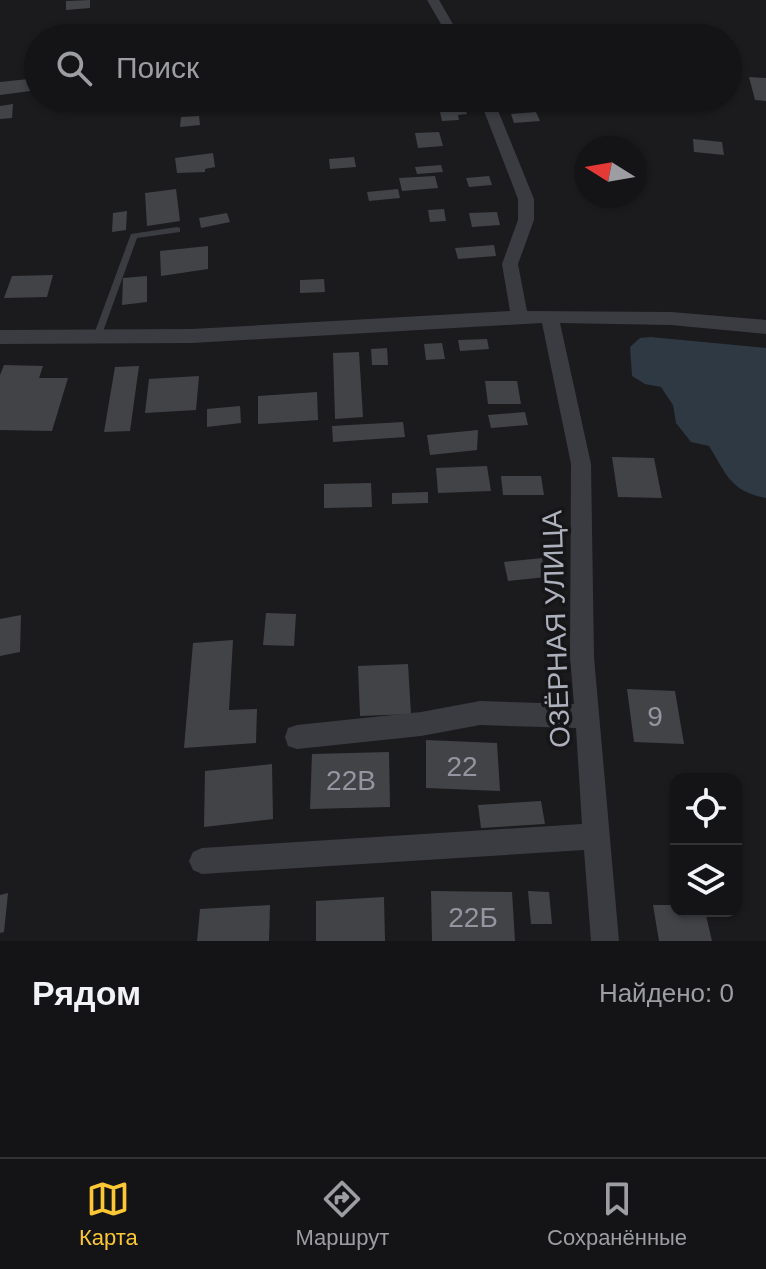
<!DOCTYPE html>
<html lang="ru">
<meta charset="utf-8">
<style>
:root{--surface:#141416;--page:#212123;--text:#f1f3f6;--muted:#9d9ea1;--line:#333335;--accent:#fcc734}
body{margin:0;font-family:Arial,sans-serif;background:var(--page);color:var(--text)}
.controls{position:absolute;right:24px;bottom:24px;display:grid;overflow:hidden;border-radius:16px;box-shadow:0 2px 6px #0004}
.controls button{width:72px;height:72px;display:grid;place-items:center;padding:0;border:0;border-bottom:2px solid var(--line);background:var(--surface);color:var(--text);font:40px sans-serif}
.compass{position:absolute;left:574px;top:136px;width:72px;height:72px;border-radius:50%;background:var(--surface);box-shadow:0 2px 6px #0004;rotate:281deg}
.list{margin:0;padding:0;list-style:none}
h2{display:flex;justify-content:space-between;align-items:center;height:104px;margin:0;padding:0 32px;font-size:34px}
h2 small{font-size:26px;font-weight:400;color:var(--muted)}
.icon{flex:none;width:44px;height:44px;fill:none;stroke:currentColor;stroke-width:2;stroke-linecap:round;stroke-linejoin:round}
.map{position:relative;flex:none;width:766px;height:941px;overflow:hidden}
.search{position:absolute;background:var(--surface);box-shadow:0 2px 6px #0004;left:24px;right:24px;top:24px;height:88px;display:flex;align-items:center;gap:20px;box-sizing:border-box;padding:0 28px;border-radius:44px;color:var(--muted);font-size:30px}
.sheet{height:216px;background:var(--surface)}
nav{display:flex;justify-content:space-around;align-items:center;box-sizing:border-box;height:112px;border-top:2px solid var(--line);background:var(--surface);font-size:22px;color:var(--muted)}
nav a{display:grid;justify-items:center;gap:4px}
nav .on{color:var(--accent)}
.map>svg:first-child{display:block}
</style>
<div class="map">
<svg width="766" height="941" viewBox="0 0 766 941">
<rect width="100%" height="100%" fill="#1b1b1d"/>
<!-- water -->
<path fill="#2f3943" d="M651,337l115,11v150c-36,-7 -39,-23 -57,-52l-18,-4 -15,-19 -3,-18 -12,-18 -16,-3 -13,-8 -2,-29 10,-9z"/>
<!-- building -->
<g fill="#424347">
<polygon points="90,0 90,8 66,10 66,1"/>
<polygon points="749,77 766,78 766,101 755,100"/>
<polygon points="38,78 38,90 0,95 0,82"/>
<polygon points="365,99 367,108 343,110 342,100"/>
<polygon points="13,104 12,118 0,119 0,106"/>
<polygon points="464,106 467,114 458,115 459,120 442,121 439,107"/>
<polygon points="536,112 540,121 514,123 511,114"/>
<polygon points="199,116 200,125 180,127 181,117"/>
<polygon points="439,132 443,146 418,148 415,133"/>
<polygon points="693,139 722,142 724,155 694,152"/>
<polygon points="213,153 215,167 205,169 205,172 177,173 175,158"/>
<polygon points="354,157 356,167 330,169 329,159"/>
<polygon points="441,165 443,172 417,174 415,167"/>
<polygon points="435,176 438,188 402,191 399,178"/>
<polygon points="489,176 492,185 469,187 466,178"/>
<polygon points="176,189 180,221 147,226 145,193"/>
<polygon points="398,189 400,198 369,201 367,192"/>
<polygon points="444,209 446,221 430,222 428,210"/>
<polygon points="127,211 126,230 112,232 113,213"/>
<polygon points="497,212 500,225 472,227 469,213"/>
<polygon points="227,213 230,222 201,228 199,218"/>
<polygon points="494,245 496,256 458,259 455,248"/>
<polygon points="208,246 208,269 161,276 160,251"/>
<polygon points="53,275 47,297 4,298 12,276"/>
<polygon points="147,276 147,302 122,305 123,278"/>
<polygon points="324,279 325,292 300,293 300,280"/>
<polygon points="487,339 489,349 460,351 458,340"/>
<polygon points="442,343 445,359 426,360 424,344"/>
<polygon points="387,348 388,365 372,365 371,349"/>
<polygon points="359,352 363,417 335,419 333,353"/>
<polygon points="4,365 43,366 39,378 68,378 52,431 0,430 0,375"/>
<polygon points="139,366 130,431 104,432 115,367"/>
<polygon points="199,376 196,410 145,413 149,379"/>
<polygon points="485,381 517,381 521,404 488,404"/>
<polygon points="317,392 318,420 258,424 258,396"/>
<polygon points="240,406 241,423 207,427 207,409"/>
<polygon points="525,412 528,425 491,428 488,415"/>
<polygon points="403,422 405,437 333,442 332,426"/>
<polygon points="478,430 477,450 430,455 427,435"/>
<polygon points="612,457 654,458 662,498 618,497"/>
<polygon points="487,466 491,491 438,493 436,468"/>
<polygon points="501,476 541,476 544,495 503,495"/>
<polygon points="371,483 372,507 324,508 324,484"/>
<polygon points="428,492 428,503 392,504 392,493"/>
<polygon points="542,558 546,577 508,581 504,562"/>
<polygon points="266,613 296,614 294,646 263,645"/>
<polygon points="21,615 20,652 0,656 0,619"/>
<polygon points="233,640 229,710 257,709 256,743 184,748 193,643"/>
<polygon points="408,664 411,714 360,716 358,666"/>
<polygon points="627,689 675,691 684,744 634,742"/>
<polygon points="426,740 497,743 500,791 426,788"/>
<polygon points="389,752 390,807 310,809 312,754"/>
<polygon points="272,764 273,819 204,827 205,771"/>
<polygon points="541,801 545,824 481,828 478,805"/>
<polygon points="431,891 512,892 515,941 432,941"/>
<polygon points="528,891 549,892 552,924 531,924"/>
<polygon points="8,893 4,932 0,933 0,895"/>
<polygon points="384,897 385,941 316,941 316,901"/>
<polygon points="270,905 269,941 197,941 200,909"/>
<polygon points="653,905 676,905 676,911 705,911 712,941 659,941"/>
</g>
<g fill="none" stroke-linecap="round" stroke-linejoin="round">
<!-- service -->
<polygon fill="#3b3c42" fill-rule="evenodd" points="177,227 180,228 180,232 137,238 101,337 100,339 94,339 93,337 131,234"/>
<!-- minor -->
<g fill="#3b3c42" fill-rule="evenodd">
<polygon points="427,0 439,0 461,38 449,38"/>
<polygon points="479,98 493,98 534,199 534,220 518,264 527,311 671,312 766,320 766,334 671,325 560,323 591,464 594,657 619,941 591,941 584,850 202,874 193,870 189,861 193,852 202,848 582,824 576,728 480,725 421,736 297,749 288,746 285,737 288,728 297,725 421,712 480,701 574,704 570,657 571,464 542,323 192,343 0,344 0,330 192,329 510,311 502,264 518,220 518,199"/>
</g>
</g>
<g text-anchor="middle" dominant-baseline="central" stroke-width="7" stroke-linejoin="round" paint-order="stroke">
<!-- street labels -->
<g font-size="28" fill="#adb1bd" stroke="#161518">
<text transform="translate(556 629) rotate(-92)">ОЗЁРНАЯ УЛИЦА</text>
</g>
<!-- near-number labels -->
<g font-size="28" fill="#9296a0">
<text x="655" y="716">9</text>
<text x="462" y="766">22</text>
<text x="351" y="780">22В</text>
<text x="473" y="917">22Б</text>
</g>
</g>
</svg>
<div class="controls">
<button><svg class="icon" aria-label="locate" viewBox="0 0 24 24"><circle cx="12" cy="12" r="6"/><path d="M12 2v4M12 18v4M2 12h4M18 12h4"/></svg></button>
<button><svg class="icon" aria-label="layers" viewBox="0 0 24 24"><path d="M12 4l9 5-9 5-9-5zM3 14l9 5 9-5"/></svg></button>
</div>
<svg class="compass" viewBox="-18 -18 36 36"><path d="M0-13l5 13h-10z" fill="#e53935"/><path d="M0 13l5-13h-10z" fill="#9d9ea1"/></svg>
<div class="search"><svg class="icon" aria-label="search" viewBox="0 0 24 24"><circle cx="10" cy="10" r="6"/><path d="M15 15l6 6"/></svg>Поиск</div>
</div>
<section class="sheet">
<h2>Рядом<small>Найдено: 0</small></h2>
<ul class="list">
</ul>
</section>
<nav>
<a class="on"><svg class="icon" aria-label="map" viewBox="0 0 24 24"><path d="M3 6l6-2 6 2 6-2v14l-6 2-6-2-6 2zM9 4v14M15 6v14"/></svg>Карта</a>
<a><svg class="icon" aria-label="directions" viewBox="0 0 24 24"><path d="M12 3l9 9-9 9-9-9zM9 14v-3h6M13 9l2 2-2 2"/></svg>Маршрут</a>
<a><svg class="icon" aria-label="saved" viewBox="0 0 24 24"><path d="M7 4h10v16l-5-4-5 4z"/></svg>Сохранённые</a>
</nav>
